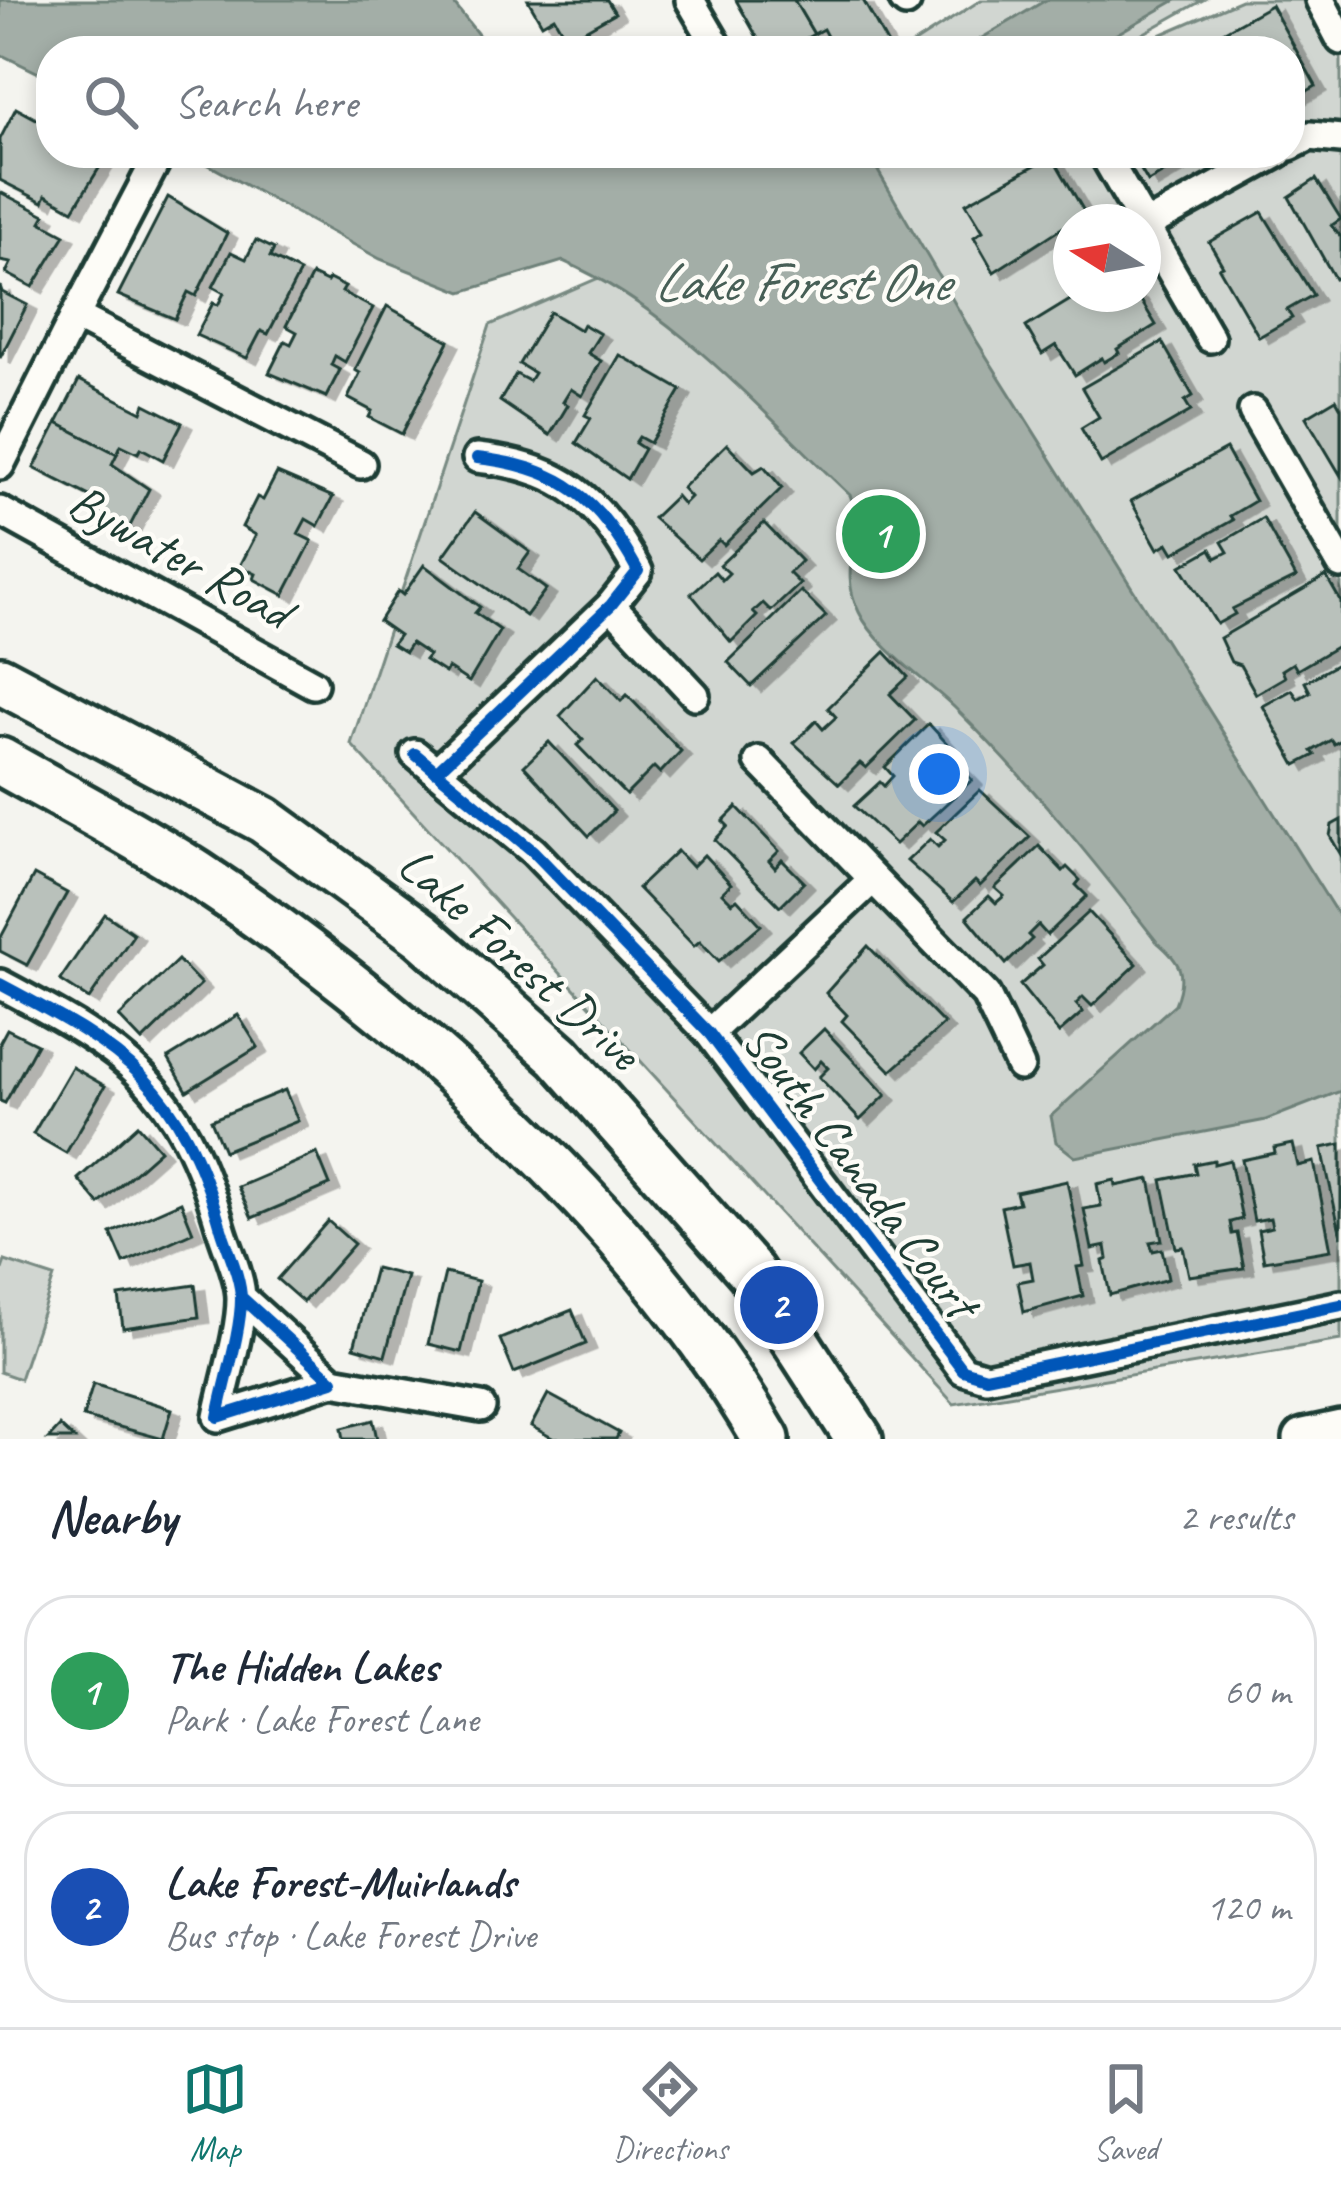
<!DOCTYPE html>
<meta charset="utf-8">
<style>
:root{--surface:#fff;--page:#f6f6f7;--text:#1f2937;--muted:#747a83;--line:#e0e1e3;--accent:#0f766e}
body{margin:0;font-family:Caveat,sans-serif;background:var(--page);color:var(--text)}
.compass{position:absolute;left:1053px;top:204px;width:108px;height:108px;border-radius:50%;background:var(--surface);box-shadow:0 6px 18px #0003;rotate:281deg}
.you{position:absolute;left:939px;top:774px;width:42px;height:42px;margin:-30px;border:9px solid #fff;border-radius:50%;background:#1a73e8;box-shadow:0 0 0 18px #1a73e833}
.badge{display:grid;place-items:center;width:78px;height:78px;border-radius:50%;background:var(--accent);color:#fff;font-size:39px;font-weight:700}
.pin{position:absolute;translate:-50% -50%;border:6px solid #fff;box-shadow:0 3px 12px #0006}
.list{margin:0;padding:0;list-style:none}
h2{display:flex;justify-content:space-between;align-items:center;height:156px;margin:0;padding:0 48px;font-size:51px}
h2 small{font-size:39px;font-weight:400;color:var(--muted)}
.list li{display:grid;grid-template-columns:78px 1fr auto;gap:36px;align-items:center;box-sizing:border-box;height:192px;margin:0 24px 24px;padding:0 24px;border:3px solid var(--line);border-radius:48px}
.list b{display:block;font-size:45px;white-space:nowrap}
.list p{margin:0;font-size:39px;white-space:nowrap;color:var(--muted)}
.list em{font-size:39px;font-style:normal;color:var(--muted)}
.icon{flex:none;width:66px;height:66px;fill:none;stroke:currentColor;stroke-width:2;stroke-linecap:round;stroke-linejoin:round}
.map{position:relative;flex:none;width:1341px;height:1439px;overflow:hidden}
.search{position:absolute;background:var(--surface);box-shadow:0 6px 18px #0003;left:36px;right:36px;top:36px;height:132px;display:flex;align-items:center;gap:30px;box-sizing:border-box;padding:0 42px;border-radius:48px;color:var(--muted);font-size:45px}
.sheet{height:588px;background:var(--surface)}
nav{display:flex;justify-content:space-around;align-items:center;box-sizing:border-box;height:168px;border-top:3px solid var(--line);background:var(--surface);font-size:33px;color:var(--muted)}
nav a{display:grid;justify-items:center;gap:6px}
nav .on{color:var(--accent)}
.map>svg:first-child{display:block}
</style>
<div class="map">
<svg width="1341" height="1439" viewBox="0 0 1341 1439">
<defs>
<filter id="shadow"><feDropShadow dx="10" dy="5.5" stdDeviation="0" flood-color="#0004"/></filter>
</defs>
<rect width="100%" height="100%" fill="#f4f4ef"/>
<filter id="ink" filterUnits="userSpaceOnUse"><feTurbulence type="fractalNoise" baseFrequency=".00833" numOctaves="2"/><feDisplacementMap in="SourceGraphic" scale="24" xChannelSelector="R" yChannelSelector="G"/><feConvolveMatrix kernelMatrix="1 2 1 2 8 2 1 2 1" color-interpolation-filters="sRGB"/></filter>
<g filter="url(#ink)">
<!-- green -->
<g fill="#d1d6d1" stroke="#788a82" stroke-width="3" fill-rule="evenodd">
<polygon points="981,0 1203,0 1112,51 902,51"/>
<path d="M1241,0h82l18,28v1312l-387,64 -603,-660 139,-419 397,-172h403v-102h-167zM1071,222h72v72h-72z"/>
<polygon points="5,1261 54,1277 20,1379 0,1372 0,1275"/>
</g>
<!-- water -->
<g fill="#a3aea7" stroke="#6e8179" stroke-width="3">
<polygon points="0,0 451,0 491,51 51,51 51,79 0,54"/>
<polygon points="1046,0 1176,0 1087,51 960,51"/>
<path d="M187,153h544c17,15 39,11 58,0h120l-31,18 98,169 365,580v171l-75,29 -191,37 -19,-15 -5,-26 124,-112c12,-30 6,-42 -18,-62 -63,-81 -127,-160 -200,-232 -29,-29 -81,-62 -98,-98 -23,-46 8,-77 -9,-117 -88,-82 -174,-185 -287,-234l-101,31 -82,-33z"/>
</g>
<!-- building -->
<g fill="#b9c1bb" stroke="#1f3d34" stroke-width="3" filter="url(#shadow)">
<polygon points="528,0 607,0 615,13 567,40 554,17 542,24"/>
<polygon points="736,0 794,0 814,34 805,39 812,51 765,51"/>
<polygon points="794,0 863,0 888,45 878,51 841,51 837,43 832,46 823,29 814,34"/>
<polygon points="1271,5 1316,86 1290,101 1290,51 1222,51 1214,37"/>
<polygon points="16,108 51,127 51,153 98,153 106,157 73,210 46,195 43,202 0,180 0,139"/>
<polygon points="1131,153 1169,153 1177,165 1148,182"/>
<polygon points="1052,156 1085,213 994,272 974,237 983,231 966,203"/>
<polygon points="1316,179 1341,219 1332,225 1341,237 1341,276 1335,279 1289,197"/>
<polygon points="0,192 45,215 41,222 65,235 33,287 6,273 11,263 0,261"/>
<polygon points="168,197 227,233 196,296 188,292 175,319 118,295"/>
<polygon points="1262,212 1313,295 1287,310 1292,318 1259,337 1219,268 1223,266 1209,242"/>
<polygon points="256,240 274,249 270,257 300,272 268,334 261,331 247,358 196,335 213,303 218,305 224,293 213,287 231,252 246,259"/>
<polygon points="312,275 327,282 329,279 345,287 342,292 373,308 345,362 335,356 331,365 340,370 326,397 269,373 285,341 291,344 297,332 286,326"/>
<polygon points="0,286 2,292 27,305 0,358"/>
<polygon points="1080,294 1137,294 1156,325 1117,349 1119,353 1104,362 1102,358 1075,375 1056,345 1042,354 1026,327"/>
<polygon points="387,306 449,341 402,434 369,417 372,411 348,398 360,373 355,370"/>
<polygon points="550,312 580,330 583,324 600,334 588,353 601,361 582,396 571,389 563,402 568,405 550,435 500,401 516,374 529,381 534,373 519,364"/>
<polygon points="1162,342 1193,396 1185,401 1191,411 1101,463 1081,428 1099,417 1082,388"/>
<polygon points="620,355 681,390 650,443 639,437 635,443 644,449 627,479 576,443 591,418 585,415"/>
<polygon points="79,380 142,412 145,404 182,423 163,460 141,448 138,453 121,445 117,454 57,423"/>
<polygon points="1336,399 1341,408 1341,476 1306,417"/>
<polygon points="57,423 117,454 112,464 149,489 129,528 92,509 97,500 34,468"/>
<polygon points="727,444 754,472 764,466 782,488 724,545 719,540 699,559 653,518 676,496 683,504 690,497 682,488"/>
<polygon points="1226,449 1255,501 1230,516 1233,520 1174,553 1168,543 1158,549 1131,501"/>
<polygon points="277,473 333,497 318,526 306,519 298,534 312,541 284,595 254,579 256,574 240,566 256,535 242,527 257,497 263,500"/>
<polygon points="475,512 530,552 518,569 546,589 526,616 443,557"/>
<polygon points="1263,518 1296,577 1232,609 1235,614 1217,624 1181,566 1211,549 1216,558 1228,552 1222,542"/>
<polygon points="764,523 801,561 789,573 800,584 771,611 763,603 753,612 757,616 731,642 691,594 715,572 722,580 729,573 720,565"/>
<polygon points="424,565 480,607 475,613 500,630 469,682 448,668 445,673 425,660 429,655 411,643 405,652 392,644 399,635 379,621 398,591 403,595"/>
<polygon points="1326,576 1341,602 1341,644 1297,670 1293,663 1282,670 1285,677 1256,694 1240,665 1231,662 1220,638"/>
<polygon points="801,591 826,616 751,686 728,662"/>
<polygon points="885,652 908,677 890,694 915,720 866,768 860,763 839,784 794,743 816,721 823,729 836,717 828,708"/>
<polygon points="1341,662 1341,740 1334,744 1331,740 1312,751 1315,755 1296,765 1263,706 1292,690 1298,699 1310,692 1305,682"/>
<polygon points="597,676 621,701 627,695 681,751 660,773 654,767 626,795 577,745 583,740 560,716"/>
<polygon points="929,724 953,750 948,755 972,780 922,826 918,822 895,844 854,806 880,782 884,786 893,776 885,767"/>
<polygon points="549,742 614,811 589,836 524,766"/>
<polygon points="980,790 1030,837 980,886 975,881 953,902 907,861 930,839 938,847 945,840 936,832"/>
<polygon points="737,807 779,851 769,861 775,868 782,860 804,882 780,906 715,840 728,826 723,821"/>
<polygon points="1341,820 1341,855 1330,836 1332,825"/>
<polygon points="1039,846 1063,871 1067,867 1080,880 1076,885 1087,896 1047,935 1038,925 1028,935 1032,939 1006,964 967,917 989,896 996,903 1004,896 995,888"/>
<polygon points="677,851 692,867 704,855 731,884 722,893 732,903 737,899 761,925 719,961 700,941 694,946 638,888"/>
<polygon points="34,875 67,893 27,965 0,951 0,939"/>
<polygon points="1089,912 1137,964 1092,1006 1083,997 1076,1004 1083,1012 1059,1033 1020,985 1043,965 1038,959"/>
<polygon points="105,914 134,934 89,999 60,980"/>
<polygon points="868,946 944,1024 891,1071 842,1021 847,1015 826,993"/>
<polygon points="178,960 201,984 142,1041 119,1017"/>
<polygon points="238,1015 258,1047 187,1091 168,1058"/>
<polygon points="7,1029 37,1044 5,1103 0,1101 0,1042"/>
<polygon points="824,1029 886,1095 860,1120 819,1077 828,1068 821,1061 814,1069 799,1053"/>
<polygon points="72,1067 105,1086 66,1153 33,1134"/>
<polygon points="285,1090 298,1121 224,1151 211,1120"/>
<polygon points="138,1125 160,1150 99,1204 78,1179"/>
<polygon points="1293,1144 1298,1166 1314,1162 1331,1250 1264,1261 1258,1230 1272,1227 1270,1218 1254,1221 1242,1160 1275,1153 1274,1148"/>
<polygon points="1341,1144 1341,1237 1322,1148"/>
<polygon points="317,1153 330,1185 252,1218 238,1187"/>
<polygon points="1214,1160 1214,1164 1230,1160 1242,1219 1230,1222 1232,1234 1237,1233 1244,1268 1189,1276 1183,1247 1176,1248 1162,1180 1196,1173 1194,1164"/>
<polygon points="1150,1179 1162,1240 1150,1242 1153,1251 1162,1249 1168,1279 1110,1295 1103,1261 1108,1259 1106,1246 1092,1249 1084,1209 1101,1206 1097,1184 1115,1180 1116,1186"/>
<polygon points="1067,1181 1084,1266 1077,1267 1083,1296 1024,1312 1018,1282 1033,1279 1030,1262 1013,1265 1001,1207 1019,1203 1016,1192"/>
<polygon points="181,1202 193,1232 124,1263 111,1233"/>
<polygon points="328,1221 354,1244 303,1302 277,1279"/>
<polygon points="375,1268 407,1276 385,1356 354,1347"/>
<polygon points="445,1273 478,1281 461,1352 428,1344"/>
<polygon points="195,1285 199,1317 123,1328 119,1296"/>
<polygon points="572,1310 586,1344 514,1373 500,1339"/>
<polygon points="93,1384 172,1409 163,1439 83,1417"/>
<polygon points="548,1394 619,1433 616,1439 554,1439 531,1426"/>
<polygon points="373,1420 377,1439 344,1439 342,1428"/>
<polygon points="60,1426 74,1439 48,1439"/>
</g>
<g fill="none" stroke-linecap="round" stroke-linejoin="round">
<defs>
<g id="street">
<polyline points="690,0 720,51"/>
<polyline points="904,0 906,2"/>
<polyline points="1320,0 1341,40"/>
<polyline points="1290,146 1310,136 1341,139"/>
<polyline points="1103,153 1210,338"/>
<polyline points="1145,226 1278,153"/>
<polyline points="75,316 160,153"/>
<polyline points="1253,411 1341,564"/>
<polyline points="0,465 75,316 361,464"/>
<polyline points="0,511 313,684"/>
<polyline points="611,605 695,695"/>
<polyline points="415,754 533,851 709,1033 963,1370 986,1377 1341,1305"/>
<polyline points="759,761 986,995 1020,1066"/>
<path d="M436,772l175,-167 27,-34c-40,-73 -76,-104 -161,-113"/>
<path d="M0,984c128,68 179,99 221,244 6,21 20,49 20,71 0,33 -17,85 -23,118l115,-36 -92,-84"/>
<polyline points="709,1033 873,879"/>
<polyline points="333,1381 481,1407"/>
</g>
<polyline id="secondary" points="1304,1439 1341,1431"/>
<g id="primary">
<polyline points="0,680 264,820 422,935 559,1056 751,1272 859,1439"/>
<path d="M0,761c65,37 134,72 197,113 209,138 443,347 569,565"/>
</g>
</defs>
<!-- street casing -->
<use href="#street" stroke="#1f3d34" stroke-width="36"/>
<!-- secondary casing -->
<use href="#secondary" stroke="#1f3d34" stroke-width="48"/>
<!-- primary casing -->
<use href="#primary" stroke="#1f3d34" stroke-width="54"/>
<!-- street -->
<use href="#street" stroke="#fdfcf7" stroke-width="27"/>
<!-- secondary -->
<use href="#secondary" stroke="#fdfcf7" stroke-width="39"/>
<!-- primary -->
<use href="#primary" stroke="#fdfcf7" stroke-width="45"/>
<defs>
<g id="cycleway">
<polyline points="415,754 533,851 709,1033 963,1370 986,1377 1341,1305"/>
<path d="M436,772l175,-167 27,-34c-40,-73 -76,-104 -161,-113"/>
<path d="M0,984c128,68 179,99 221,244 6,21 20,49 20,71 0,33 -17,85 -23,118l115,-36 -92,-84"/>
</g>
</defs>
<!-- cycleway casing -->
<use href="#cycleway" stroke="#fdfcf7" stroke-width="20"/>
<!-- cycleway -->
<use href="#cycleway" stroke="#0057b8" stroke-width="12"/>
</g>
</g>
<g text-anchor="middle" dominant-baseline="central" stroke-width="9" stroke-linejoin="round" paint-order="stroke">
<!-- street labels -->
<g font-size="51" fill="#1f3d34" stroke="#fdfcf7">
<text transform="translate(180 556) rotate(29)">Bywater Road</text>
<text transform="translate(520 958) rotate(42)">Lake Forest Drive</text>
<text transform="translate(861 1170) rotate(53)">South Canada Court</text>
</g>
<!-- water labels -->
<g font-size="54" font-style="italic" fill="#475f56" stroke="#fdfcf7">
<text x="801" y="282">Lake Forest One</text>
</g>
</g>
</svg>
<svg class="compass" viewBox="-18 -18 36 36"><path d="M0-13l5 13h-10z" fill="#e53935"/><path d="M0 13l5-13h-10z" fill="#747a83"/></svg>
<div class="you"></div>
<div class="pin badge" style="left:881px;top:534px;background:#2e9e5b">1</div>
<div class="pin badge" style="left:779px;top:1305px;background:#1a4fb4">2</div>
<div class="search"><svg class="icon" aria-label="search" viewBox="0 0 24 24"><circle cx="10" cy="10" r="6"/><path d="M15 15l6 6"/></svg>Search here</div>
</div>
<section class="sheet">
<h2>Nearby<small>2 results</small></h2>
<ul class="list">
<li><span class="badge" style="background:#2e9e5b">1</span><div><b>The Hidden Lakes</b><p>Park · Lake Forest Lane</p></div><em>60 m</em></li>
<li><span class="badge" style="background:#1a4fb4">2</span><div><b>Lake Forest-Muirlands</b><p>Bus stop · Lake Forest Drive</p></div><em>120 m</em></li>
</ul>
</section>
<nav>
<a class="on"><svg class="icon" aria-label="map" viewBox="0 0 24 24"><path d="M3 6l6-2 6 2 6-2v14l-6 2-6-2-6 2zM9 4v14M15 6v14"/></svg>Map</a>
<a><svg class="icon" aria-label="directions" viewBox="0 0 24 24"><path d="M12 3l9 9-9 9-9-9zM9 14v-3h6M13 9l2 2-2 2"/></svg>Directions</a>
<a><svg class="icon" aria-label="saved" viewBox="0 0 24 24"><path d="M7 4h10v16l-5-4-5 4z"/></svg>Saved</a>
</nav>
